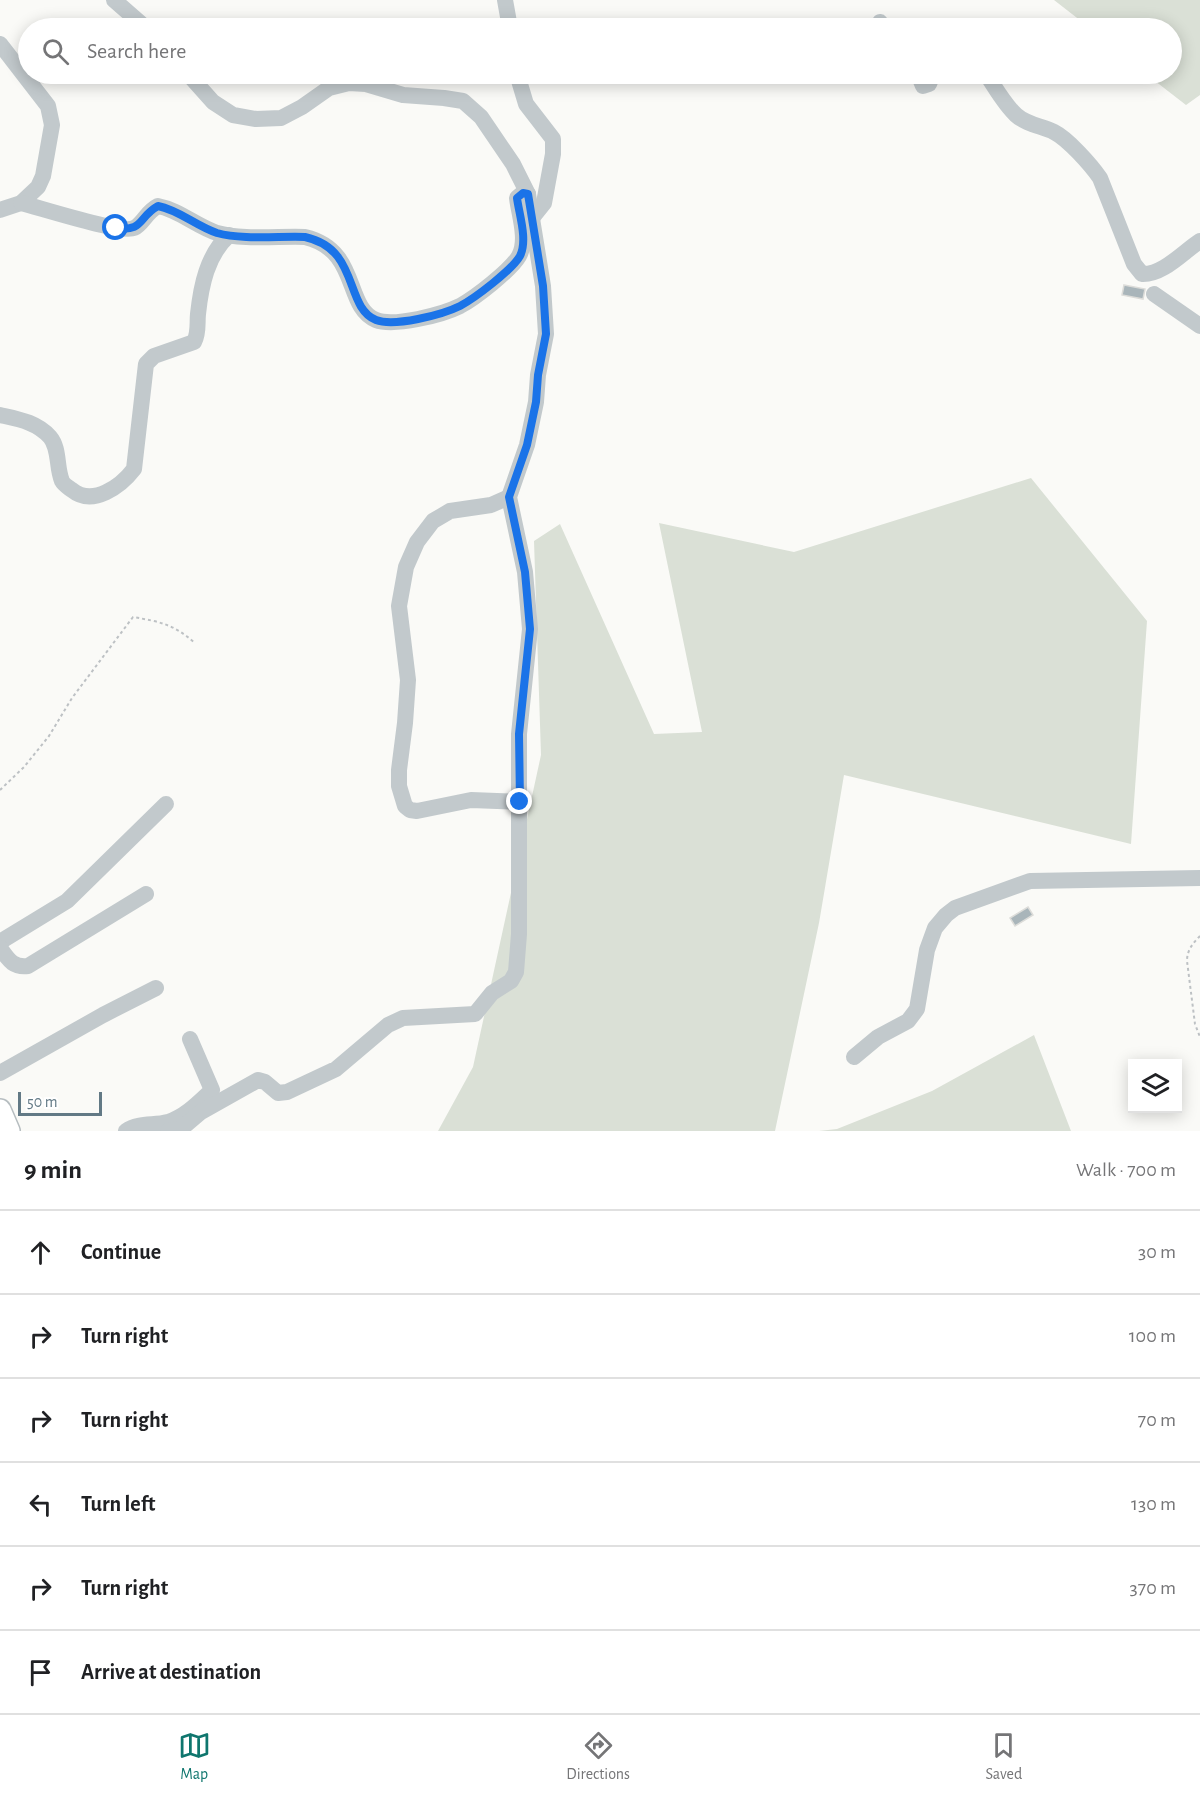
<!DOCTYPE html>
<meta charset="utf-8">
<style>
:root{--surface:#fff;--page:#f6f6f6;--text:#202124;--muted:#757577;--line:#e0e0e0;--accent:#0f766e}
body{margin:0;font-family:"Alegreya Sans",sans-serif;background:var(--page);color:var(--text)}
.controls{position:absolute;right:18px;bottom:18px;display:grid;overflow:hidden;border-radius:0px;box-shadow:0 3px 15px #0003}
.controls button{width:54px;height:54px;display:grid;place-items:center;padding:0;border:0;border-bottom:2px solid var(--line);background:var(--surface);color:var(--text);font:30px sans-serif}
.scale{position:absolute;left:18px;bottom:15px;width:84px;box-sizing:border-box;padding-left:6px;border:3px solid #627985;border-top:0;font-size:16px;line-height:21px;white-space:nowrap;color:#627985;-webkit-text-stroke:4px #fff;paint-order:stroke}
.stop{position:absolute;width:18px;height:18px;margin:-14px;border:4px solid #1a73e8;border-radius:50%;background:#fff}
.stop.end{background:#1a73e8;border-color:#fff;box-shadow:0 2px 6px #0008}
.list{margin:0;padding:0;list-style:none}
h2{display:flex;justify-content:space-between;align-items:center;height:78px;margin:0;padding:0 24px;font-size:26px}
h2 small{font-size:20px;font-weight:400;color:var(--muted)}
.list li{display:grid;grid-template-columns:39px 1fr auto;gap:18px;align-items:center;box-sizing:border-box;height:84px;padding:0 24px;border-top:2px solid var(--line)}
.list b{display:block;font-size:22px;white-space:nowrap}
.list em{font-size:20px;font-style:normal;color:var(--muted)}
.icon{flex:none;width:33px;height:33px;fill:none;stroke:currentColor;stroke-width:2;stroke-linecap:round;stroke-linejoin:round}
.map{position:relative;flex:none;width:1200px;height:1131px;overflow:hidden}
.search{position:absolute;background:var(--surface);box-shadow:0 3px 15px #0003;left:18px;right:18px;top:18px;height:66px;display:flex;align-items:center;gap:15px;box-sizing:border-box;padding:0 21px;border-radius:33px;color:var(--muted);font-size:22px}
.sheet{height:582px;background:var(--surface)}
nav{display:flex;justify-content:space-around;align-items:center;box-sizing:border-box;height:84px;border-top:2px solid var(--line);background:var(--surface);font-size:16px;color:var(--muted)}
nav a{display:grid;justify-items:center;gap:3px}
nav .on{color:var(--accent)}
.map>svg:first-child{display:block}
</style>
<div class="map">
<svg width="1200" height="1131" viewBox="0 0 1200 1131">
<rect width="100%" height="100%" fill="#fafaf7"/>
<!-- green -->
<g fill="#dae0d6">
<polygon points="1054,0 1200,0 1200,95 1186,105 1146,74 1172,74 1172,28 1090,28"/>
<polygon points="1031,478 1147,621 1131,844 844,775 819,923 775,1131 438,1131 473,1067 541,755 534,541 560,524 654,734 702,732 659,523 794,552"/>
<polygon points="1034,1035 1071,1131 819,1131 837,1129 932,1091"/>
</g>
<!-- building -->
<g fill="#a9b5ba" stroke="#dcdcd9" stroke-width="1.5">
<polygon points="1124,285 1145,289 1143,299 1122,295"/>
<polygon points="1028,907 1033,915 1015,926 1010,918"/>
</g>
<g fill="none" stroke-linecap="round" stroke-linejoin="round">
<defs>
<polyline id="major" points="0,1110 9,1131"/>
</defs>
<!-- major casing -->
<use href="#major" stroke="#b6bdc0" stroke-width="24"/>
<!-- path -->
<g stroke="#bdc1c4" stroke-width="2" stroke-dasharray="3 3" stroke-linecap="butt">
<path d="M0,790l24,-23 25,-31 23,-38 61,-81c28,5 40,7 62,26"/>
<path d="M1200,936c-7,7 -13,14 -13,25l8,63 5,13"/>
</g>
<!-- minor -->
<g stroke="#c2c9cc" stroke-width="16">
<polyline points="114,0 146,28"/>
<polyline points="505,0 510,28"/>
<polyline points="880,22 885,28"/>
<polyline points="0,44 48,106 52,125 43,176 38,187 21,203 0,210"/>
<polyline points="517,74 526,104 553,139 553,154 544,203 532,218"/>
<polyline points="918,74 923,86 929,84 933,74"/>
<path d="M986,74c9,13 18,30 30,41 11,10 26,11 38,17 14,7 37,33 46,46l34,86 8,10c21,1 41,-22 58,-33"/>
<path d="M21,203c20,5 100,31 113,25 9,-4 12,-16 24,-22 21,4 38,20 59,27 25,7 62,3 88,4 55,13 39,70 71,83 18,7 66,-5 84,-14 15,-8 51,-36 59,-50 9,-16 0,-41 -2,-58l6,-5 5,1"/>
<polyline points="1154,294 1200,326"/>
<path d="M0,415c18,4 37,7 50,22 10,12 6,30 12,44 2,4 6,6 10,9 21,17 49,-4 62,-21l12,-105 8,-8 40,-14c5,-9 3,-19 4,-28 3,-28 9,-59 31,-79"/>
<polyline points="509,497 491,505 450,511 433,521 417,542 406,567 399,606 408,680 405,723 399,770 399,786 405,806 410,810 417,811 471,800 520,802"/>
<polyline points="0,942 67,901 166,804"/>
<path d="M0,948c8,11 13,20 28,18l118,-72"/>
<polyline points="854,1057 878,1037 908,1021 917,1009 927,950 935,928 946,915 955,908 1030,881 1200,878"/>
<polyline points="0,1073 103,1015 156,988"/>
<path d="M126,1131c13,-9 28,-5 42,-9 18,-6 31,-20 44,-32l-22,-51"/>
<polyline points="168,1131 182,1128 201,1112 258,1080 265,1082 278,1093 287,1092 336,1069 388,1025 403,1018 475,1014 492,993 511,981 516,972 519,934 519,734 530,629 525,572 509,497 527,445 536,402 538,375 546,334 543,286 528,194 513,164 481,117 463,101 444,98 403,95 366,84 349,83 329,88 302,107 281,118 256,119 233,115 213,102 188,74"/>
</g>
<!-- major -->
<use href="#major" stroke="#fff" stroke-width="21"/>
</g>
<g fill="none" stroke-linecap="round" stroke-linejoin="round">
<!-- route -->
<path stroke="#1a73e8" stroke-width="8" d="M116,228c28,4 22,-11 42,-22 21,4 38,20 59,27 25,7 62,3 88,4 55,12 39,70 71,83 18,7 66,-5 84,-14 15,-8 52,-36 60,-50 8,-16 -1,-42 -3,-58l6,-5 5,1 15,92 3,48 -8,41 -2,27 -9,43 -18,52 16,75 5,57 -11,105 1,68"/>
</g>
</svg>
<div class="controls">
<button><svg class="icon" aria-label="layers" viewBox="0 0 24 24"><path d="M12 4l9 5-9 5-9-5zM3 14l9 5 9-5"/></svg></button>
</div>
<div class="scale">50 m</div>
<div class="stop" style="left:116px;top:228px"></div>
<div class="stop end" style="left:520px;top:802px"></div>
<div class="search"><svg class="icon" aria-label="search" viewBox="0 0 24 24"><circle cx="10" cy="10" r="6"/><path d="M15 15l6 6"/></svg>Search here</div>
</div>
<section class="sheet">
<h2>9 min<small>Walk · 700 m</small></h2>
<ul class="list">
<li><svg class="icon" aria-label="ahead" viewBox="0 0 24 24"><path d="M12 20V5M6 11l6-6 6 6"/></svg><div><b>Continue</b></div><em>30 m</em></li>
<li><svg class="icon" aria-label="right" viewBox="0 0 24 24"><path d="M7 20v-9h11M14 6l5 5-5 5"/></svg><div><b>Turn right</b></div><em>100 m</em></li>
<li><svg class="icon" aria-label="right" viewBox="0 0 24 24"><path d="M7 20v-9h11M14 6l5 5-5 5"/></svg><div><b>Turn right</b></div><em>70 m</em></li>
<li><svg class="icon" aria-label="left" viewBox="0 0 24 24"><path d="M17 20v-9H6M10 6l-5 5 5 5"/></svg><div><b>Turn left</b></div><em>130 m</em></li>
<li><svg class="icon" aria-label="right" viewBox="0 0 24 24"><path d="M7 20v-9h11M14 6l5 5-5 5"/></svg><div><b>Turn right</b></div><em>370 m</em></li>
<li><svg class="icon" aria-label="arrive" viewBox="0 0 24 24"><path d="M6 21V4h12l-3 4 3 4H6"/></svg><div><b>Arrive at destination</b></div></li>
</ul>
</section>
<nav>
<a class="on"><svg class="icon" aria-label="map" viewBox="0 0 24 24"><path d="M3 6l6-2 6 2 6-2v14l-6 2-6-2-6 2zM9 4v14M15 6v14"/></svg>Map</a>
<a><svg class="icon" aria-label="directions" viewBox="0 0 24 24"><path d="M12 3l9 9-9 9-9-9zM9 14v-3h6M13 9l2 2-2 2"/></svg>Directions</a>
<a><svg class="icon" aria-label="saved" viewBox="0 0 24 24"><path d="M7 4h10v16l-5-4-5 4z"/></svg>Saved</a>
</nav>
